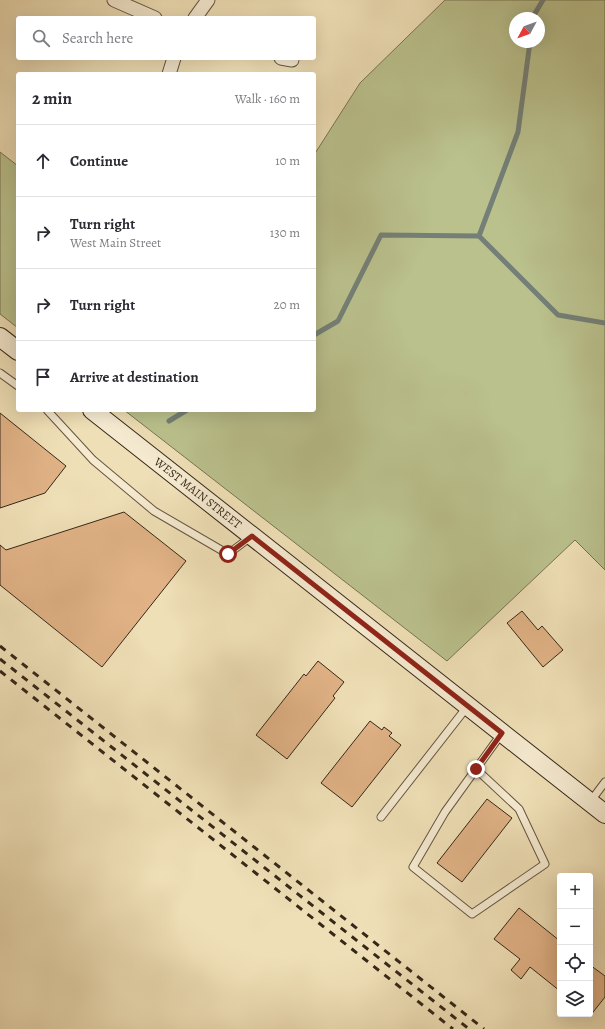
<!DOCTYPE html>
<meta charset="utf-8">
<style>
:root{--surface:#fff;--page:#f2f2f3;--text:#2b2b33;--muted:#7c7c81;--line:#e1e1e2}
body{margin:0;font-family:Alegreya,serif;background:var(--page);color:var(--text)}
.controls{position:absolute;right:12px;bottom:12px;display:grid;overflow:hidden;border-radius:4px;box-shadow:0 4px 16px #0002}
.controls button{width:36px;height:36px;display:grid;place-items:center;padding:0;border:0;border-bottom:1px solid var(--line);background:var(--surface);color:var(--text);font:20px sans-serif}
.compass{position:absolute;left:509px;top:12px;width:36px;height:36px;border-radius:50%;background:var(--surface);box-shadow:0 4px 16px #0002;rotate:229deg}
.stop{position:absolute;width:12px;height:12px;margin:-9px;border:3px solid #8f2418;border-radius:50%;background:#fff}
.stop.end{background:#8f2418;border-color:#fff;box-shadow:0 1px 4px #0008}
.list{margin:0;padding:0;list-style:none}
h2{display:flex;justify-content:space-between;align-items:center;height:52px;margin:0;padding:0 16px;font-size:17px}
h2 small{font-size:13px;font-weight:400;color:var(--muted)}
.list li{display:grid;grid-template-columns:26px 1fr auto;gap:12px;align-items:center;box-sizing:border-box;height:72px;padding:0 16px;border-top:1px solid var(--line)}
.list b{display:block;font-size:15px;white-space:nowrap}
.list p{margin:0;font-size:13px;white-space:nowrap;color:var(--muted)}
.list em{font-size:13px;font-style:normal;color:var(--muted)}
.icon{flex:none;width:22px;height:22px;fill:none;stroke:currentColor;stroke-width:2;stroke-linecap:round;stroke-linejoin:round}
.map{position:relative;flex:none;width:605px;height:1029px;overflow:hidden}
.search{position:absolute;background:var(--surface);box-shadow:0 4px 16px #0002;left:16px;top:16px;width:300px;height:44px;display:flex;align-items:center;gap:10px;box-sizing:border-box;padding:0 14px;border-radius:4px;color:var(--muted);font-size:15px}
.panel{position:absolute;background:var(--surface);box-shadow:0 4px 16px #0002;left:16px;top:72px;width:300px;height:340px;border-radius:4px}
.map>svg:first-child{display:block}
</style>
<div class="map">
<svg width="605" height="1029" viewBox="0 0 605 1029">
<rect width="100%" height="100%" fill="#efdfb6"/>
<filter id="stains"><feTurbulence type="fractalNoise" baseFrequency=".005" numOctaves="4"/><feColorMatrix values="0 0 0 0 .2 0 0 0 0 .09 0 0 0 0 .02 0 0 0 .5 -.17"/></filter>
<radialGradient id="worn" r=".72"><stop offset=".6" stop-color="#630" stop-opacity="0"/><stop offset="1" stop-color="#630" stop-opacity=".3"/></radialGradient>
<!-- green -->
<g fill="#bac18d" stroke="#787452" fill-rule="evenodd">
<path d="M445,0h160v570l-30,-30 -128,121 -323,-251h190v-255l46,-72zM515,18h24v24h-24z"/>
<polygon points="0,152 18,166 18,328 0,314"/>
</g>
<g fill="none" stroke-linecap="round" stroke-linejoin="round">
<!-- stream -->
<g stroke="#748077" stroke-width="5">
<polyline points="533,18 534,15 543,0"/>
<polyline points="479,236 518,132 530,42"/>
<polyline points="314,335 338,321 381,235 479,236 558,315 605,323"/>
<polyline points="169,421 187,410"/>
</g>
</g>
<!-- building -->
<g fill="#e0b286" stroke="#362818">
<polygon points="0,413 66,466 45,493 0,508"/>
<polygon points="124,512 186,561 102,667 0,585 0,545 6,550"/>
<polygon points="522,611 538,630 542,626 563,650 543,667 507,623"/>
<polygon points="318,661 344,682 333,696 335,698 287,759 256,735 304,674 306,676"/>
<polygon points="370,721 382,730 384,727 392,733 389,736 401,745 352,807 321,783"/>
<polygon points="487,799 512,818 462,882 437,863"/>
<polygon points="519,908 560,941 560,991 530,967 521,979 511,970 520,959 494,939"/>
<polygon points="590,965 605,976 605,997 590,1016 588,1014 590,1014"/>
</g>
<g fill="none" stroke-linecap="round" stroke-linejoin="round">
<defs>
<g id="lane">
<polyline points="0,373 18,386"/>
<polyline points="47,410 93,460 154,511 228,554 252,536"/>
<polyline points="476,769 519,809 545,864 472,914 413,867 445,812 502,733"/>
<polyline points="590,802 605,782"/>
<polyline points="381,817 467,707"/>
</g>
<g id="street">
<polyline points="114,0 155,18"/>
<polyline points="195,18 208,0"/>
<polyline points="281,58 292,60"/>
<polyline points="169,74 174,58"/>
</g>
<g id="secondary">
<polyline points="0,337 18,351"/>
<polyline points="92,410 605,814"/>
</g>
</defs>
<!-- lane casing -->
<use href="#lane" stroke="#645640" stroke-width="9"/>
<!-- street casing -->
<use href="#street" stroke="#645640" stroke-width="15"/>
<!-- secondary casing -->
<use href="#secondary" stroke="#362818" stroke-width="20"/>
<!-- lane -->
<use href="#lane" stroke="#f5ead0" stroke-width="7"/>
<!-- street -->
<use href="#street" stroke="#f5ead0" stroke-width="13"/>
<!-- secondary -->
<use href="#secondary" stroke="#f5ead0" stroke-width="18"/>
<!-- rail -->
<g stroke="#362818" stroke-width="3" stroke-dasharray="7 7" stroke-linecap="butt">
<polyline points="0,646 484,1029"/>
<polyline points="0,659 469,1029"/>
<polyline points="0,671 453,1029"/>
</g>
</g>
<g fill="none" stroke-linecap="round" stroke-linejoin="round">
<!-- route -->
<polyline stroke="#8f2418" stroke-width="5" points="228,554 252,536 502,733 476,769"/>
</g>
<g text-anchor="middle" dominant-baseline="central" stroke-width="3" stroke-linejoin="round" paint-order="stroke">
<!-- street labels -->
<g font-size="12" fill="#362818" stroke="#f5ead0">
<text transform="translate(198 493) rotate(38)">WEST MAIN STREET</text>
</g>
</g>
<rect width="100%" height="100%" filter="url(#stains)"/>
<rect width="100%" height="100%" fill="url(#worn)"/>
</svg>
<div class="controls">
<button>+</button>
<button>−</button>
<button><svg class="icon" aria-label="locate" viewBox="0 0 24 24"><circle cx="12" cy="12" r="6"/><path d="M12 2v4M12 18v4M2 12h4M18 12h4"/></svg></button>
<button><svg class="icon" aria-label="layers" viewBox="0 0 24 24"><path d="M12 4l9 5-9 5-9-5zM3 14l9 5 9-5"/></svg></button>
</div>
<svg class="compass" viewBox="-18 -18 36 36"><path d="M0-13l5 13h-10z" fill="#e53935"/><path d="M0 13l5-13h-10z" fill="#7c7c81"/></svg>
<div class="stop" style="left:228px;top:554px"></div>
<div class="stop end" style="left:476px;top:769px"></div>
<div class="search"><svg class="icon" aria-label="search" viewBox="0 0 24 24"><circle cx="10" cy="10" r="6"/><path d="M15 15l6 6"/></svg>Search here</div>
<section class="panel">
<h2>2 min<small>Walk · 160 m</small></h2>
<ul class="list">
<li><svg class="icon" aria-label="ahead" viewBox="0 0 24 24"><path d="M12 20V5M6 11l6-6 6 6"/></svg><div><b>Continue</b></div><em>10 m</em></li>
<li><svg class="icon" aria-label="right" viewBox="0 0 24 24"><path d="M7 20v-9h11M14 6l5 5-5 5"/></svg><div><b>Turn right</b><p>West Main Street</p></div><em>130 m</em></li>
<li><svg class="icon" aria-label="right" viewBox="0 0 24 24"><path d="M7 20v-9h11M14 6l5 5-5 5"/></svg><div><b>Turn right</b></div><em>20 m</em></li>
<li><svg class="icon" aria-label="arrive" viewBox="0 0 24 24"><path d="M6 21V4h12l-3 4 3 4H6"/></svg><div><b>Arrive at destination</b></div></li>
</ul>
</section>
</div>
